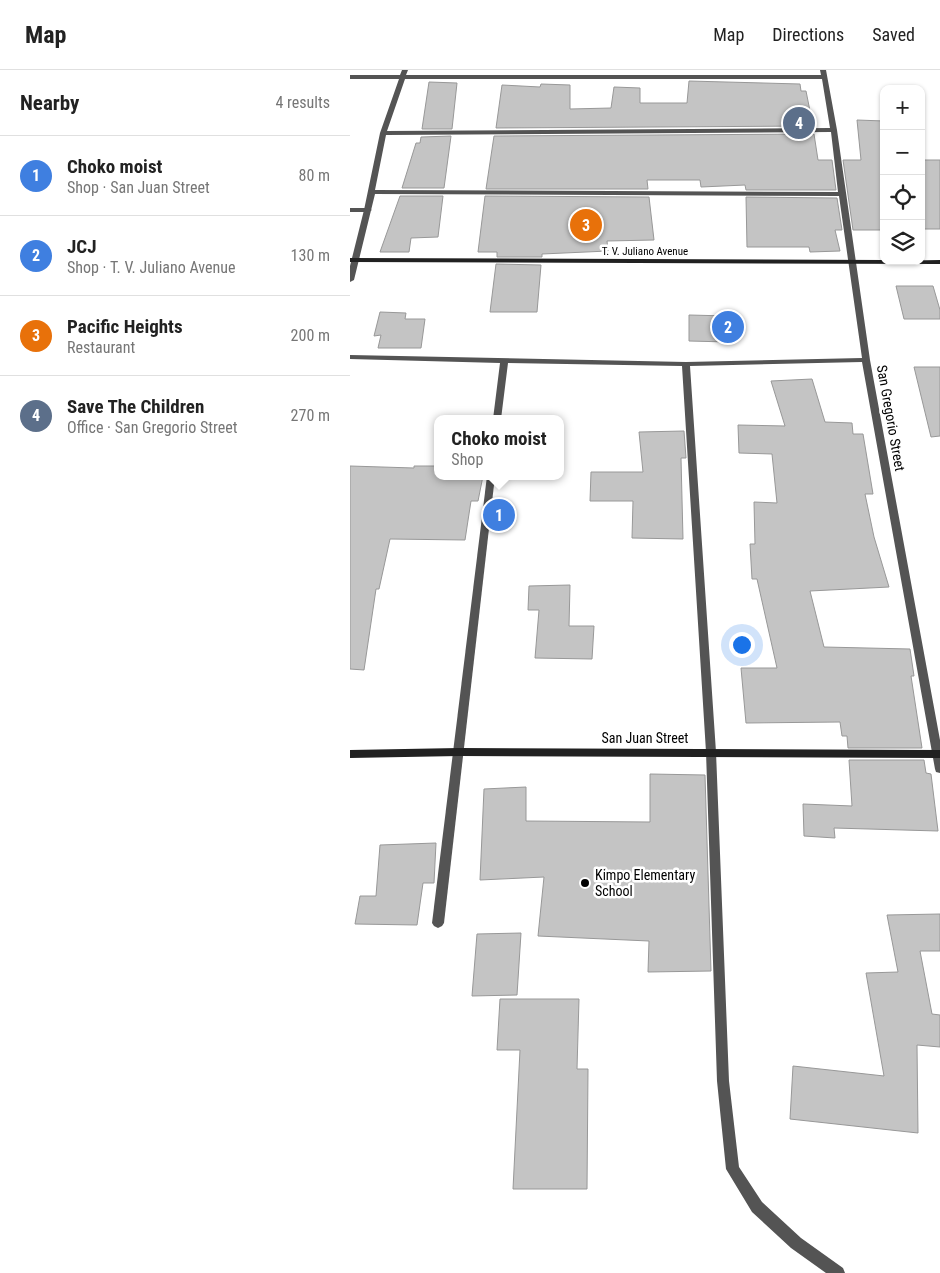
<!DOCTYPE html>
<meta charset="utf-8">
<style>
:root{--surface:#fff;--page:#f6f6f6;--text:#222;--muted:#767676;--line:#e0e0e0;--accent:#7c3aed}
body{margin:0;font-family:"Roboto Condensed",sans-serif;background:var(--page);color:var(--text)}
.controls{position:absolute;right:15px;top:15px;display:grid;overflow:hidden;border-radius:10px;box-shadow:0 1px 4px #0004}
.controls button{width:45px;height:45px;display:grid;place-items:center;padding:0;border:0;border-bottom:1px solid var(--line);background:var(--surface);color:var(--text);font:25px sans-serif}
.you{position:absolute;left:391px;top:574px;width:18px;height:18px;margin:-12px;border:4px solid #fff;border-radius:50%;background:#1a73e8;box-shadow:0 0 0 8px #1a73e833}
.badge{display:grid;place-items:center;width:32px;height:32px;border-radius:50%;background:var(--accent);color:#fff;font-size:16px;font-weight:700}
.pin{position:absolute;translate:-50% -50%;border:2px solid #fff;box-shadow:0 1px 5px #0006}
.popup{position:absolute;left:84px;top:345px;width:130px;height:65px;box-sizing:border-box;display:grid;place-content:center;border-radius:10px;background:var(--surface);filter:drop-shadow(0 1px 4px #0005);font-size:16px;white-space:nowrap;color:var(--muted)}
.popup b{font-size:19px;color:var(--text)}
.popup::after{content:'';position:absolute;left:50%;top:100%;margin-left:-10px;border:10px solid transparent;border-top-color:var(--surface)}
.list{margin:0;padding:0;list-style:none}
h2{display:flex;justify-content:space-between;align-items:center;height:65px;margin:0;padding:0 20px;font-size:21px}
h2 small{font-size:16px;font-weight:400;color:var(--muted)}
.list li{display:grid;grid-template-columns:32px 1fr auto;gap:15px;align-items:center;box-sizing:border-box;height:80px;padding:0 20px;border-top:1px solid var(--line)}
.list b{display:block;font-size:19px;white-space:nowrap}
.list p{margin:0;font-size:16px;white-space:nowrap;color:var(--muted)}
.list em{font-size:16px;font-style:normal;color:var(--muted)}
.icon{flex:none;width:28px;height:28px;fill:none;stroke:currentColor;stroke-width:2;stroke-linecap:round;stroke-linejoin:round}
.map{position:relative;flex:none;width:590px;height:1203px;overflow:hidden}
header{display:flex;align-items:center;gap:30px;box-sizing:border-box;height:70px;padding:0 25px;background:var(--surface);border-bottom:1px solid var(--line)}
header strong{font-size:24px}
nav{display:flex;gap:28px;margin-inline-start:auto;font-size:18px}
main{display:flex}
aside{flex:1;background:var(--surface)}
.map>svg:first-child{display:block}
</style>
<header>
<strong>Map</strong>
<nav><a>Map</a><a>Directions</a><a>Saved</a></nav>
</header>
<main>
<aside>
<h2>Nearby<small>4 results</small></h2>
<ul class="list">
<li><span class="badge" style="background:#3f7fe0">1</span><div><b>Choko moist</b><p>Shop · San Juan Street</p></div><em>80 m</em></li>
<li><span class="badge" style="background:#3f7fe0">2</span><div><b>JCJ</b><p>Shop · T. V. Juliano Avenue</p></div><em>130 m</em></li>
<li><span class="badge" style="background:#e8710a">3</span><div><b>Pacific Heights</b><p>Restaurant</p></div><em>200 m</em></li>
<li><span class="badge" style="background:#5c6f8a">4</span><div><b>Save The Children</b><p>Office · San Gregorio Street</p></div><em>270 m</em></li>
</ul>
</aside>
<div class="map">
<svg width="590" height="1203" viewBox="0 0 590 1203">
<rect width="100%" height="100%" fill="#fff"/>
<!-- building -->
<g fill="#c4c4c4" stroke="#989898">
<polygon points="339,11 450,14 451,21 456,21 463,56 146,58 152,15 190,17 191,14 220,15 220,39 261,38 264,17 290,18 290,33 337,33"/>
<polygon points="79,12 107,13 102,59 72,59"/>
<polygon points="507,50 534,51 534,160 503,160 493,90 511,90"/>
<polygon points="464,64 468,90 482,90 486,120 396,120 395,115 351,117 350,110 297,110 298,119 136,119 144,66"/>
<polygon points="101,66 94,118 52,118 66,73 70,73 71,67"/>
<rect x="571" y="90" width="19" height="69"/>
<polygon points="50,126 93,126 88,167 61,168 59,182 30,182"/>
<polygon points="135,126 299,127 304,170 257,171 258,181 192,184 192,187 147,187 147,182 128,182"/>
<polygon points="396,127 487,128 492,160 485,160 490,181 460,182 459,177 397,177"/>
<polygon points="146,194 191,195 187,242 140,242"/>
<polygon points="546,216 583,216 590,240 590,249 554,249"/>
<polygon points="30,242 56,243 55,249 75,249 71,278 28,278 31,265 24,266"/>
<polygon points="339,245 378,246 378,272 339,271"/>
<polygon points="564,297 590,297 590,366 581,367"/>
<polygon points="462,309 475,352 502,353 503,364 513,364 523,424 515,424 524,467 539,517 460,521 474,577 560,579 564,606 561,606 572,678 498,678 497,666 492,666 490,652 396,653 391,598 427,598 407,509 402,509 400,474 405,474 404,432 427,433 422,384 389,383 388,355 435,356 421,311"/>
<polygon points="334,361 336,388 331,388 333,469 282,468 283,431 240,431 241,402 293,402 289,362"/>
<polygon points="0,396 64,398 64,396 88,396 88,406 133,406 128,431 121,431 115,470 40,469 29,519 26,519 14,600 0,599"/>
<polygon points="220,515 219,556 244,556 242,589 185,588 189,540 178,540 179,516"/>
<polygon points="499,690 574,690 576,703 581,704 588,761 484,758 485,768 454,766 453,734 502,736"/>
<polygon points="300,704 355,705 361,901 298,902 299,871 188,866 194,807 130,810 134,719 176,717 176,751 300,752"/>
<polygon points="86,773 84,813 73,813 67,855 5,854 10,826 26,826 30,775"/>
<polygon points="590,844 590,881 570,881 582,944 590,945 590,977 567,975 568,1063 440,1049 443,996 534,1006 516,903 548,902 537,845"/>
<polygon points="171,863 167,925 122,926 127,864"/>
<polygon points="150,929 229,929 227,999 238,999 237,1119 163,1119 170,980 147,980"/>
</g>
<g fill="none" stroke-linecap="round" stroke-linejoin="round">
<!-- lane -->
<polygon fill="#545454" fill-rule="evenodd" points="0,138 18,138 22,140 18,142 0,142"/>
<!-- street -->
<g fill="#545454" fill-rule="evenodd">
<path d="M52,0h6l-2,5h415l-1,-5h6l11,60 33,230 70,380v33l-4,-1 -1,-3 -73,-407 -172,4 26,386 13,329 10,86 23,35 39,36 42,30 2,5h-19l-35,-25 -39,-36 -26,-43 -9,-88 -11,-329 -24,-386 -174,-3 -7,56h-8l7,-56 -150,-4v-4l336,7 176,-4 -23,-162 -464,-2 -21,86 -4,2v-16l14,-56 16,-77 19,-54h-49v-4h50zM55,9h417l8,49 -443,3zM481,62l7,60 -463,-2 11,-55z"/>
<polygon points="137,406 145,406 94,853 92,856 88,858 84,856 82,853"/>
</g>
<!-- secondary -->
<g fill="#212121" fill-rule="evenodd">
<polygon points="0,188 534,190 534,191 590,190 590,194 0,192"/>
<polygon points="109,678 590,680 590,688 109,686 0,688 0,680"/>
</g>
</g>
<!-- markers -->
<circle fill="#000" stroke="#fff" stroke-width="2" cx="235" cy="813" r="5"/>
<g text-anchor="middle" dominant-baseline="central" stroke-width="5" stroke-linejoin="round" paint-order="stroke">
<!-- far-street labels -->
<g font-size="11" fill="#000" stroke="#fff">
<text x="295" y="181">T. V. Juliano Avenue</text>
</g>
<!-- street labels -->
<g font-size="14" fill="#000" stroke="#fff">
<text transform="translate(541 348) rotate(80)">San Gregorio Street</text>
<text x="295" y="668">San Juan Street</text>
</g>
<!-- poi labels -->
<g font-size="14" fill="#000" stroke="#fff" text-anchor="start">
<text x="245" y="805">Kimpo Elementary<tspan x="245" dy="16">School</tspan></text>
</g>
</g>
</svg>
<div class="controls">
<button>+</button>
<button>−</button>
<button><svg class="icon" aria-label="locate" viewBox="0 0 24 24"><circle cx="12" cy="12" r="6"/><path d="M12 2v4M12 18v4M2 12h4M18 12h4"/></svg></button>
<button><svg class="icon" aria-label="layers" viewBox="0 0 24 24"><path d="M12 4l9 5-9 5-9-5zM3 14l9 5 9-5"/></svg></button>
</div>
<div class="you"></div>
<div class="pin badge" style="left:149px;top:445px;background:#3f7fe0">1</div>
<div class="popup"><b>Choko moist</b>Shop</div>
<div class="pin badge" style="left:378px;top:257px;background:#3f7fe0">2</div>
<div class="pin badge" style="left:236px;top:155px;background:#e8710a">3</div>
<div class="pin badge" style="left:449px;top:53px;background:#5c6f8a">4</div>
</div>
</main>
